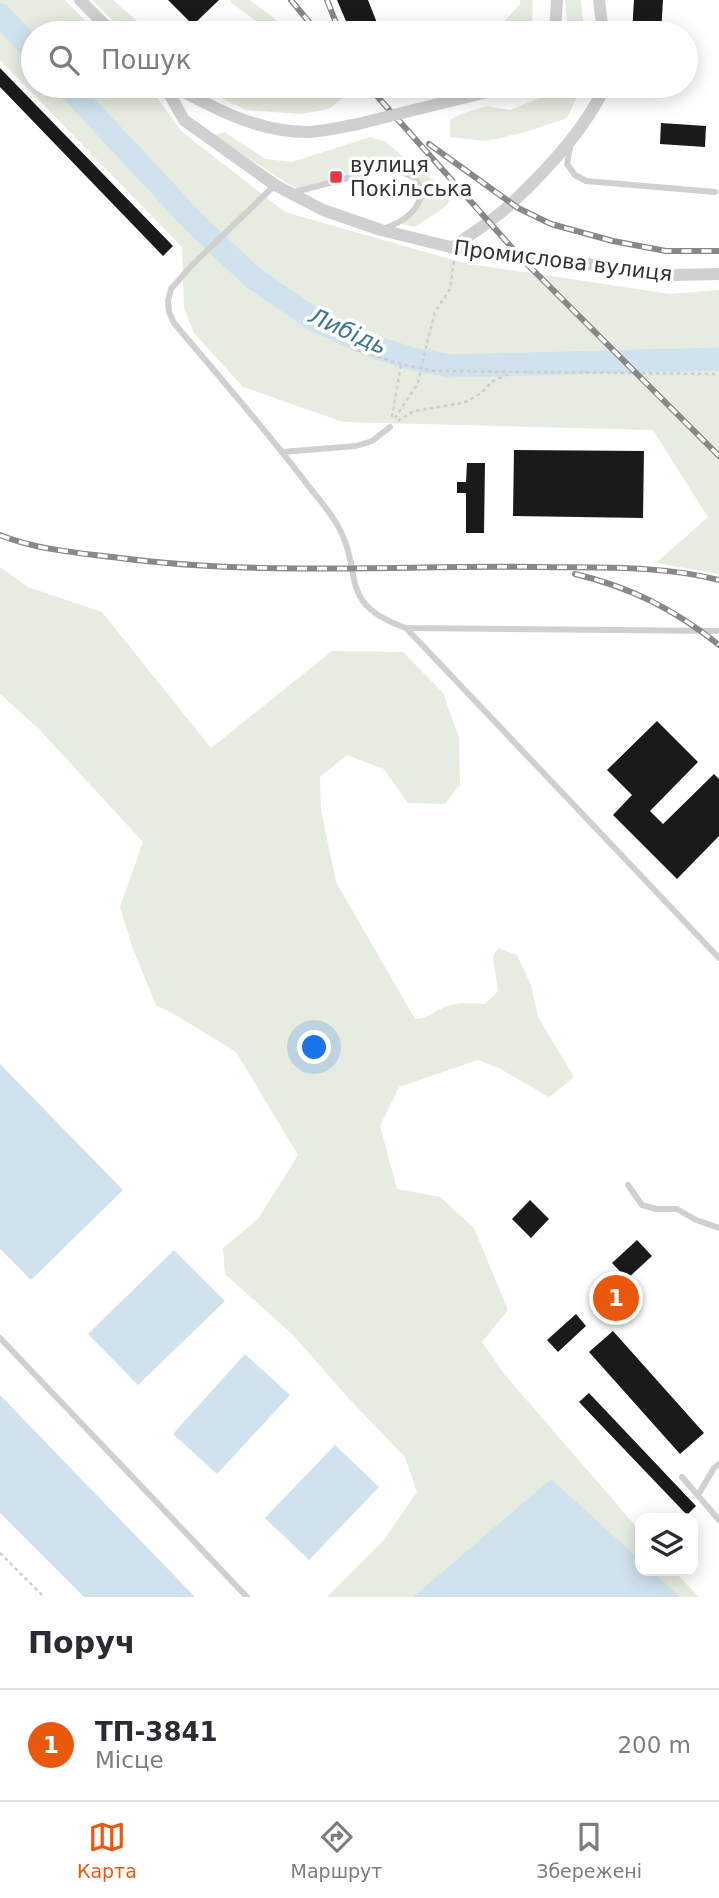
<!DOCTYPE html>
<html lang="uk">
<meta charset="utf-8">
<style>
:root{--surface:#fff;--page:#f7f7f7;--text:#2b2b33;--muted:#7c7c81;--line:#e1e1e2;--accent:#ea580c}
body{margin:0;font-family:"DejaVu Sans",sans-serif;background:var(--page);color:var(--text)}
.controls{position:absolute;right:21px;bottom:21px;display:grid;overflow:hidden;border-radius:14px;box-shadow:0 4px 18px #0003}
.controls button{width:63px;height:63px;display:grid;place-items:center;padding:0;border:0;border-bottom:2px solid var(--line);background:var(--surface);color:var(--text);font:35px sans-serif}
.you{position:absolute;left:315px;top:1048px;width:24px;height:24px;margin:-18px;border:5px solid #fff;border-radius:50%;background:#1a73e8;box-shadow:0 0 0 10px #1a73e833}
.badge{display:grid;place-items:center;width:46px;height:46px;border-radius:50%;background:var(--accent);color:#fff;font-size:23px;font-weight:700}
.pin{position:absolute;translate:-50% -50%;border:4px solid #fff;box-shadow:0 2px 7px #0006}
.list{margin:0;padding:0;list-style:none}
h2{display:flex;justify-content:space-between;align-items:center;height:91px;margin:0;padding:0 28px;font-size:30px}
h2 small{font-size:23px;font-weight:400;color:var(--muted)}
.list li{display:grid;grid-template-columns:46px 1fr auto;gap:21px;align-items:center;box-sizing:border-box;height:112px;padding:0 28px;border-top:2px solid var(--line)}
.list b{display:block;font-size:26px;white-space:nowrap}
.list p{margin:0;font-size:23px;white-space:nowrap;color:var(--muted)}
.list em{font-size:23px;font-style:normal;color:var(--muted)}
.icon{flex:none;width:38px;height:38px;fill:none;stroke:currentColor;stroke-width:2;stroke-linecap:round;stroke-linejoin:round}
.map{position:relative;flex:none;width:719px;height:1597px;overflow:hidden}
.search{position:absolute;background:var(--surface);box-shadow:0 4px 18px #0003;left:21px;right:21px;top:21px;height:77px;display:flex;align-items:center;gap:18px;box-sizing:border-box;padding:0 24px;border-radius:38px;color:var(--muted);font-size:26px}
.sheet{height:203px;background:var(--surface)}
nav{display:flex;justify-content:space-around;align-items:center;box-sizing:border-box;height:98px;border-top:2px solid var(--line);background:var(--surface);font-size:19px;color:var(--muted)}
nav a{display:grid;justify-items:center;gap:4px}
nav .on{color:var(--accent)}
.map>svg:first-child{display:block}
</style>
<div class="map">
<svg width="719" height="1597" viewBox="0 0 719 1597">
<rect width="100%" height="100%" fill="#fff"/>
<!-- green -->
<g fill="#e6ecdf">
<polygon points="0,0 65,0 97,33 33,33 33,86 149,86 181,131 285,212 464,263 670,294 719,290 719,574 656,563 708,517 653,430 343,422 243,387 194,333 184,308 182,247 0,60"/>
<polygon points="92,0 113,0 151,33 125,33"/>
<polygon points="231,0 250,0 293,33 273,33 230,2"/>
<polygon points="520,0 533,0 532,26 528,33 478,33 499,27 520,4"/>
<polygon points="565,0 581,0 584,33 568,33"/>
<polygon points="198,86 338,86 344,97 329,109 301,114 246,110"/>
<polygon points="554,86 582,86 567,118 522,133 486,141 450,137 450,120 459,115 486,106 510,110 540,98"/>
<polygon points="224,132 266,159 292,162 370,137 384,141 453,196 445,207 415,227 398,223 416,208 422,191 415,177 390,167 302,190 290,185 214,135"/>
<path d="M0,567l28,20 74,25 109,136 121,-97 71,1 40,41 16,45 1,46 -15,20 -37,-1 -24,-34 -37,-14 -27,22 1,33 15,72 79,137c14,0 22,-11 36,-14 11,-3 24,-1 34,-1l13,-13 -5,-34 5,-9 19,7 14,30 7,32 36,60 -25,20 -50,-29 -21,-8 -79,27 -19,39 17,63 43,8 34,31 34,82 -26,32 23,33 135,156v40h34l25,26h-372l57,-57 33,-48 -12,-35 -54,-56 -58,-66 -68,-61 -2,-26 35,-29 40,-64 -62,-103 -57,-35 -23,-12 -23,-56 -13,-42 23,-65 -104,-113 -39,-35z"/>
</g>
<!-- water -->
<g fill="#cfe2ee">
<polygon points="0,1064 123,1190 31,1280 0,1249"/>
<polygon points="174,1250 225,1301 138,1385 88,1334"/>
<polygon points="245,1354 290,1395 217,1474 173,1434"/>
<polygon points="0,1395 195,1597 84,1597 0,1513"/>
<polygon points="335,1445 379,1487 309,1560 265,1518"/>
<polygon points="551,1479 640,1560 640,1571 652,1571 680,1597 413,1597"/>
</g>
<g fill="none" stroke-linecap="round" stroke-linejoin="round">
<!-- river -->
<g stroke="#cfe2ee" stroke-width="23">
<polyline points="0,15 33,50"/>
<polyline points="67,86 194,222 252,277 316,321 377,348 413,359 450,366 719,359"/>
</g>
</g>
<!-- building -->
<g fill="#1a1a1a">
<polygon points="168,0 219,0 193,25"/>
<polygon points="337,0 368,0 379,28 366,33 351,33"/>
<polygon points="634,0 663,0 661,33 632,33"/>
<polygon points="0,68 173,246 163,256 0,87"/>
<polygon points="661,123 706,126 705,147 660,144"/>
<polygon points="514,450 644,451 643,518 513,516"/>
<polygon points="467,463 485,463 484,533 466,533 466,493 457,493 457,482 466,482"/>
<polygon points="657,721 698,762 650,811 663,824 714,774 719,779 719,836 677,879 613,815 632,795 607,770"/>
<polygon points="530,1200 549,1219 531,1238 512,1219"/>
<polygon points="637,1240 652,1256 627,1279 612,1263"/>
<polygon points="612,1287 627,1301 619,1309 604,1295"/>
<polygon points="576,1314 586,1326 558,1352 547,1340"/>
<polygon points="613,1331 704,1433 680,1454 589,1352"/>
<polygon points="589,1393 696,1506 687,1515 579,1402"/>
</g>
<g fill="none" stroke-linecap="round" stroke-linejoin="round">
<!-- path -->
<g stroke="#cdcdcd" stroke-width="2.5" stroke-dasharray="3.5 3.5" stroke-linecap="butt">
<polyline points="427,343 435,312 450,289 454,261"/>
<polyline points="351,348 401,364 434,371 719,374"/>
<polyline points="392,417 401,365"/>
<polyline points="395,418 418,383"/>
<polyline points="398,421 414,411 463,403 480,394 493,381 508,374"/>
<polyline points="0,1553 44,1597"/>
</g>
<!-- service -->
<g stroke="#d0d0d0" stroke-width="6">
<polyline points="570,147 567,164 575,175 586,181 715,192"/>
<path d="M275,185l-83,80 -21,24 -3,12 1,11 5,11c42,50 86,100 126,152 11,15 25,30 35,46 32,52 -2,81 71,107l313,3"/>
<path d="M291,193l99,-26 25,11 7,13c-3,20 -18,30 -36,37"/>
<polyline points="282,452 356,446 372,441 390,427"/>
<polyline points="406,628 719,958"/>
<polyline points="628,1185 642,1205 656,1209 677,1209 696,1220 719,1228"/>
<polyline points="0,1338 247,1597"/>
<polyline points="682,1477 719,1520"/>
<polyline points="698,1495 714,1468 719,1464"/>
</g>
<!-- minor -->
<g stroke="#d0d0d0" stroke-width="12">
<polyline points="80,0 113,33"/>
<polyline points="599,0 603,33"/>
<polyline points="555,33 557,0"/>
<polyline points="165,86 184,120 275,185 323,210 381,230 471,252 522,259 579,263 675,275 719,274"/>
<path d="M173,86c42,23 87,47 137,46 15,-1 32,-5 48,-8"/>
<polyline points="418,109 511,86"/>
<path d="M452,248c20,-15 42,-28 60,-45 35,-33 74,-74 93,-117"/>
</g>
<defs>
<g id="rail">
<polyline points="291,0 318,33"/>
<polyline points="327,0 340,33"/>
<polyline points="368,86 522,259 719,456"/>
<polyline points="429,144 518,208 551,224 613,241 666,251 719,251"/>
<path d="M0,535c37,15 80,18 120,23 139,18 279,7 419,9 60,1 122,-2 180,13"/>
<path d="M575,574c55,13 99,35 144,71"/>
</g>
</defs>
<!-- rail casing -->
<use href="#rail" stroke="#888" stroke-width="6"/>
<!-- rail -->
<use href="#rail" stroke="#fff" stroke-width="3.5" stroke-dasharray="10" stroke-linecap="butt"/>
<!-- path-bridge -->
<polyline stroke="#cdcdcd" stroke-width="2.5" stroke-dasharray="3.5 3.5" stroke-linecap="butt" points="418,383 427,343"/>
<!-- minor-bridge -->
<polyline stroke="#d0d0d0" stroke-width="12" points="358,124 418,109"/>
</g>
<!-- markers -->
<rect fill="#e63946" stroke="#fff" stroke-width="2.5" x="329" y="170" width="14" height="14" rx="3.5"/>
<g text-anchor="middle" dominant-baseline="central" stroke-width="7" stroke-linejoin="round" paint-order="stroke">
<!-- poi labels -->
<g font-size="21" fill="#333" stroke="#fff" text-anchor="start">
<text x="350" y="165">вулиця<tspan x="350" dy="24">Покільська</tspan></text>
</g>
<!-- street labels -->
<g font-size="21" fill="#333" stroke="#fff">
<text transform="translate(563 261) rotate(7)">Промислова вулиця</text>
</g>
<!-- water labels -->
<g font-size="23" font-style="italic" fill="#3f7597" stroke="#fff">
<text transform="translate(348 331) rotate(24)">Либідь</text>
</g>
</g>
</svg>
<div class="controls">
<button><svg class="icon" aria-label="layers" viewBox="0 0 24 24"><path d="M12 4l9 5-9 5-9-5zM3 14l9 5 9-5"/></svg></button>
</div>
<div class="you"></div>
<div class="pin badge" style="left:616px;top:1298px">1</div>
<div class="search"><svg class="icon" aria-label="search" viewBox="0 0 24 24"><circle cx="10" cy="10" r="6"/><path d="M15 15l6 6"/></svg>Пошук</div>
</div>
<section class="sheet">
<h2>Поруч<small></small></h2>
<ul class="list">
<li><span class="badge">1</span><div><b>ТП-3841</b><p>Місце</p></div><em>200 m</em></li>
</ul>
</section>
<nav>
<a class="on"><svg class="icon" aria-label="map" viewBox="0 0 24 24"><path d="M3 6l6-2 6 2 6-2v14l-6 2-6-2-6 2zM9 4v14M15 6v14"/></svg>Карта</a>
<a><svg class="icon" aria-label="directions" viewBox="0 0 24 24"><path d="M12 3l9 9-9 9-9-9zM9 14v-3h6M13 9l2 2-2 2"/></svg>Маршрут</a>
<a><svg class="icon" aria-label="saved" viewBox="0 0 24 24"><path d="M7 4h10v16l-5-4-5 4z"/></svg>Збережені</a>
</nav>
